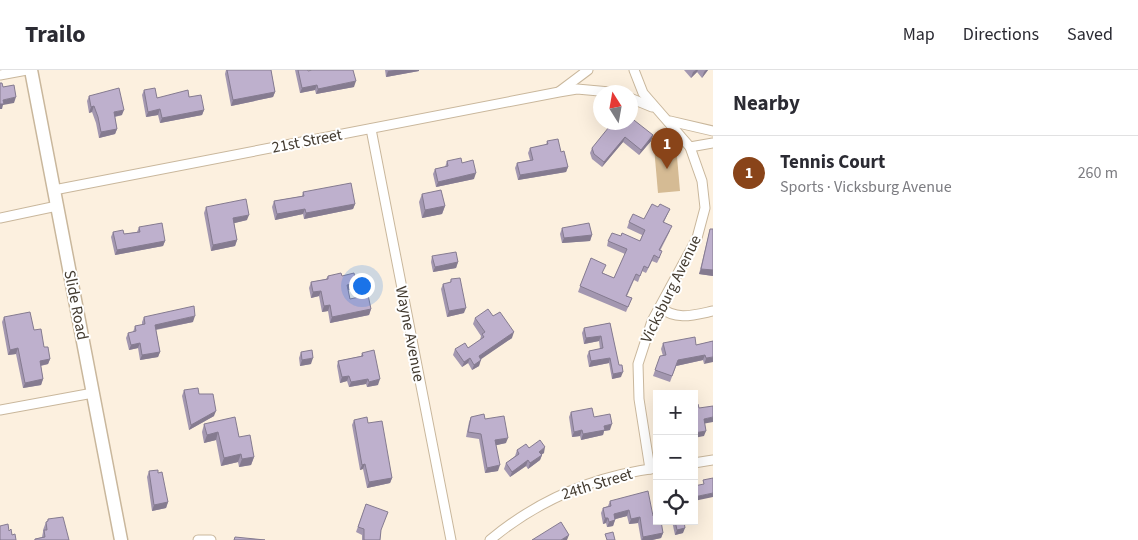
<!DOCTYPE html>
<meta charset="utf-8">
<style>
:root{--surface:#fff;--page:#f7f7f7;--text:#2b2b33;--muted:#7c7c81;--line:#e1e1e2;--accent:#894419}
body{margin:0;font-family:"Source Sans 3",sans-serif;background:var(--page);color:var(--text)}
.controls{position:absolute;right:15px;bottom:15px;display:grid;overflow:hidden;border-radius:0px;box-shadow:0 5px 20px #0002}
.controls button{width:45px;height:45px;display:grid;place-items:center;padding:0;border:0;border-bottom:1px solid var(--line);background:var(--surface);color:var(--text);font:25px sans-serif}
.compass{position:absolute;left:593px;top:15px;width:45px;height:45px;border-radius:50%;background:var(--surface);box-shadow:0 5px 20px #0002;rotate:349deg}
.you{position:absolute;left:361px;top:215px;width:18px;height:18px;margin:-12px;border:4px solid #fff;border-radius:50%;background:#1a73e8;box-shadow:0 0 0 8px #1a73e833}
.badge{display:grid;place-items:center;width:32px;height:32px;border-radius:50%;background:var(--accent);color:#fff;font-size:16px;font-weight:700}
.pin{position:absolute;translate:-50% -41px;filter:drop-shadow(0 1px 2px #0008)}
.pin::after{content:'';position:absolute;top:26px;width:18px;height:15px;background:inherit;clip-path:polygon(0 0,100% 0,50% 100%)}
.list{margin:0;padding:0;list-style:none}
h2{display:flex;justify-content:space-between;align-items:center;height:65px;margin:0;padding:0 20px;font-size:21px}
h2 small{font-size:16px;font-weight:400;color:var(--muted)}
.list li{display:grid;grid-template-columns:32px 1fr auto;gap:15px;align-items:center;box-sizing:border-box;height:75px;padding:0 20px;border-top:1px solid var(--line)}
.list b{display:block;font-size:19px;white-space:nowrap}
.list p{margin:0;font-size:16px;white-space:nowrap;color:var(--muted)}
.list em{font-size:16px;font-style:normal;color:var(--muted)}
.icon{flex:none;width:28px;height:28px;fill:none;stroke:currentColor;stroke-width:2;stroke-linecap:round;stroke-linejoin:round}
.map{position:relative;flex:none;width:713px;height:470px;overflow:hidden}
header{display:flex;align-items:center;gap:30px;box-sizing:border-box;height:70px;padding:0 25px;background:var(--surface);border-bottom:1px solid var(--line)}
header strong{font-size:24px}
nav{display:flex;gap:28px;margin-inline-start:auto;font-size:18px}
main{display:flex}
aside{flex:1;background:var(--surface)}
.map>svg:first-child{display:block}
</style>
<header>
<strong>Trailo</strong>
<nav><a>Map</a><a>Directions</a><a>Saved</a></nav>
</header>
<main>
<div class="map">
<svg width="713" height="470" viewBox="0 0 713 470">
<rect width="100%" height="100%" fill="#fcf0df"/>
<!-- green -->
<polygon fill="#d5bb94" points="676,75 680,121 658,123 654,77"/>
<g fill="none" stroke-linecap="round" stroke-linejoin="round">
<defs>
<g id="minor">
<polyline points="634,0 643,23 690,77 702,111 705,138 697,168 652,251 638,294 639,329 650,399"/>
<polyline points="0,5 27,0"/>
<polyline points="560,21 588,0"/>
<polyline points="630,28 652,37"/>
<polyline points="670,51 713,61"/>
<polyline points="371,59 451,470"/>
<polyline points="690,77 713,73"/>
<polyline points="54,120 559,22 577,19 610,22"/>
<polyline points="0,148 57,136"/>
<path d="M660,237c16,14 34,8 53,4"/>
<polyline points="0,340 93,323"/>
<polyline points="694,393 713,390"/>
<polyline points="198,470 211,470"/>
<path d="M490,470c48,-40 105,-64 167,-72"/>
</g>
<polyline id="secondary" points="31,0 121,470"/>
</defs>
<!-- minor casing -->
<use href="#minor" stroke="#c9b79c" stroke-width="11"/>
<!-- secondary casing -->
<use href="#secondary" stroke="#c9b79c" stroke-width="15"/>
<!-- minor -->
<use href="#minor" stroke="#fff" stroke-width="9"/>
<!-- secondary -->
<use href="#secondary" stroke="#fff" stroke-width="12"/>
</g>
<!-- wall -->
<g fill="#a397b0">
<polygon points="226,0 271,0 275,22 273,27 231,36 225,4"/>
<polygon points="295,0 308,0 308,1 354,17 316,24 315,20 300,23"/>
<polygon points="385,0 419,0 419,1 386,7"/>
<polygon points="684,0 708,0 702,8 697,2 691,8"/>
<polygon points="144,20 157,28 189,27 204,40 202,45 160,53 158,45 146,47 142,25"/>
<polygon points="89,26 122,45 115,47 117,59 115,64 99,68 96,53 92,42 89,43 87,31"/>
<polygon points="616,55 653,65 651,71 639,85 623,72 602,97 592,89 590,83 592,78"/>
<polygon points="547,71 561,82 568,97 566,102 518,110 515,98 517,93 530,90 528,83 530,78 546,75"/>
<polygon points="447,91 462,93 474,109 436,117 433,104 435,99 445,97"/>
<polygon points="303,122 355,134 353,139 304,149 303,144 275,150 272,137 274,131 302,126"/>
<polygon points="422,124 445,136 442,144 422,148 419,132"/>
<polygon points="206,137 247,150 234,153 237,170 235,176 211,181 204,143"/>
<polygon points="658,137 670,139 664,152 670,161 660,181 660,187 657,193 652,191 646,203 642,201 638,212 634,210 627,226 632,228 626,242 578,222 591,188 603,203 614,208 625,184 607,176 608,171 621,166 640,171 642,165 627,158 629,152 644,149"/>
<polygon points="139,157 165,171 163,176 115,185 111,167 113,162 124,164 137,162"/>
<polygon points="562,158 592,165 590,171 562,173 560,164"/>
<polygon points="710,159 713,159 713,206 699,204"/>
<polygon points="432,186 458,192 456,198 433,202 431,192"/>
<polygon points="328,206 342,206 356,213 354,219 348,220 350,229 371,239 369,245 330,253 328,241 322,242 319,226 311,228 309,218 311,212 326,209"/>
<polygon points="451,209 464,243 447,247 441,219 443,214 450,213"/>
<polygon points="493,246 512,268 480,289 479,296 472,300 468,293 462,297 453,285 455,279 468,278 480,270 481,266 473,254 475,248"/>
<polygon points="4,247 34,260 50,289 48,294 41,296 43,309 41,315 23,318 16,284 8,285 2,252"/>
<polygon points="144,247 193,252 156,260 160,282 158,287 140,290 138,278 129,280 126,268 128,263 133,262 135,256 142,255 142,252"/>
<polygon points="610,253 621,307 612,309 609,293 589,297 587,286 589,281 600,279 599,271 584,274 582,263 584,258"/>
<polygon points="713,271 704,294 703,290 676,296 670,312 653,306 660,286 663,286 661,279 663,273 696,275"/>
<polygon points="301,282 311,294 300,296 299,288"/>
<polygon points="362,283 378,315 367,317 366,314 349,317 347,311 340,313 337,296 338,291 361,286"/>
<polygon points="184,320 199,324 214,346 189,360 182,326"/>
<polygon points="571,342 594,347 610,360 604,361 603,365 581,370 580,366 572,367 569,347"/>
<polygon points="471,347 485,349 506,373 496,375 498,401 485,403 479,369 466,367 469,352"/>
<polygon points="354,350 368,353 392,408 390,413 367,418 363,399 360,400 352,355"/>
<polygon points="204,354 239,367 254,387 251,395 239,397 238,392 221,396 216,370 204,373 202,362"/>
<polygon points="529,378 544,383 541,384 542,385 540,390 528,399 526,396 510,407 504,399 506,393 515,386 517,380"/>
<polygon points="149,401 168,432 166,438 152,441 147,407"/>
<polygon points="610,431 653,446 663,463 661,468 652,470 641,470 638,453 629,454 627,446 615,449 615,450 613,456 607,457 606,453 603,454 601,443 603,438 608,436"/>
<polygon points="366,434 381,460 380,470 362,470 362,465 356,462"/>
<polygon points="48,449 69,470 34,470 35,469 42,467 43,462 43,460 46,452 47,452"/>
<polygon points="672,451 684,451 683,463 675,465"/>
</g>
<!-- shaded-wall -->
<g fill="#857b90">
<polygon points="395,0 419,0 419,1 386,7 388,1"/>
<polygon points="696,0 698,0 697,2 691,8 693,2"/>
<polygon points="706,0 708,0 702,8 704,2"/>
<polygon points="356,11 354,17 316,24 318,19"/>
<polygon points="317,15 315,20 300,23 302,18"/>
<polygon points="275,22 273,27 231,36 233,30"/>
<polygon points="16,27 14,33 3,35 2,39 0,39 0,34 3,30"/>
<polygon points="94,36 92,42 89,43 91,37"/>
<polygon points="160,39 158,45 146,47 148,42"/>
<polygon points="124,40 122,45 112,47 114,42"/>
<polygon points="204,40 202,45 160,53 162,48"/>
<polygon points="117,59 115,64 99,68 101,62"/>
<polygon points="653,65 651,71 639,85 641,80"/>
<polygon points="625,67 623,72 602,97 604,92"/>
<polygon points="568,97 566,102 518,110 520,105"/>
<polygon points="476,103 474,109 436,117 438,112"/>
<polygon points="355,134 353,139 304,149 306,143"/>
<polygon points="445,136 442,144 422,148 425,140"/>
<polygon points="305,139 303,144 275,150 277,144"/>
<polygon points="249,145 247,150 231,154 233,148"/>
<polygon points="592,165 590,171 562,173 564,168"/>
<polygon points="237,170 235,176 211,181 213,175"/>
<polygon points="165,171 163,176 115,185 117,180"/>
<polygon points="458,192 456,198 433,202 435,197"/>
<polygon points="701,199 713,200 713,206 699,204"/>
<polygon points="356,213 354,219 345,221 347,215"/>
<polygon points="321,221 319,226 311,228 313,222"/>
<polygon points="330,235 328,241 322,242 324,236"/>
<polygon points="466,238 464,243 447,247 449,241"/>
<polygon points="371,239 369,245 330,253 332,247"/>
<polygon points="195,246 193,252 153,260 155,255"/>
<polygon points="514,262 512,268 477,292 479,286"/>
<polygon points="601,266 599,271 584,274 586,268"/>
<polygon points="140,273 138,278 129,280 131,275"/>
<polygon points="18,278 16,284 8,285 10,280"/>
<polygon points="160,282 158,287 140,290 142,285"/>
<polygon points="705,285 703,290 676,296 678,290"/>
<polygon points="713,287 713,292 704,294 706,288"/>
<polygon points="313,288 311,294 300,296 302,290"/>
<polygon points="470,288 468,293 462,297 464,292"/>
<polygon points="610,288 609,293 589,297 591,291"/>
<polygon points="50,289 48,294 38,296 40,291"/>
<polygon points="481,290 479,296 472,300 474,295"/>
<polygon points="623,302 621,307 612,309 613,304"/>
<polygon points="349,306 347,311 340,313 342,307"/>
<polygon points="43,309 41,315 23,318 25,313"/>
<polygon points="368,309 366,314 349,317 351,312"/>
<polygon points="380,309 378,315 367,317 369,312"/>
<polygon points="216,341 214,346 189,360 191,355"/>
<polygon points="713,347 713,352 702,354 704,349"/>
<polygon points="612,354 610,360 604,361 603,365 581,370 583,364 604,356"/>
<polygon points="582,360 580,366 572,367 574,362"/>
<polygon points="706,361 704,366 694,368 694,363"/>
<polygon points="218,362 216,370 204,373 207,365"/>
<polygon points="508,368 506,373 493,376 495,370"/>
<polygon points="545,377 544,383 538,387 539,382"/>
<polygon points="241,384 238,392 221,396 224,388"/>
<polygon points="542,385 540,390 528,399 530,393"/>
<polygon points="254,387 251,395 239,397 242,389"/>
<polygon points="528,390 526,396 510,407 512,402"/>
<polygon points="365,394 363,399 360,400 362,395"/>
<polygon points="500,395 498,401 485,403 487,398"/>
<polygon points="392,408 390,413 367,418 369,412"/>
<polygon points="713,423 713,427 694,431 694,427"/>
<polygon points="168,432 166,438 152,441 154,435"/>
<polygon points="629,440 627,446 612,450 614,444"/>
<polygon points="640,447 638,453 629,454 631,449"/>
<polygon points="605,448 608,448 606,453 603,454"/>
<polygon points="615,450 613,456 607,457 609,452"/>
<polygon points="685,458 683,463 675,465 677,460"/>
<polygon points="663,463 661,468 652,470 642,470 643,467"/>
<polygon points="569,465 567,470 561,470"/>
</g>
<!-- building -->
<g fill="#beb0cd" stroke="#857b90">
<polygon points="227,0 271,0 275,22 233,30"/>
<polygon points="298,0 308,0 308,1 312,0 353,0 356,11 318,19 317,15 302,18"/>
<polygon points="0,13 2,13 3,17 14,15 16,27 3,30 4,34 0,34"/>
<polygon points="119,18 124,40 114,42 117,59 101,62 98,47 94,36 91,37 89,26"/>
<polygon points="155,18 157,28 188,20 189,27 201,25 204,40 162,48 160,39 148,42 144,20"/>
<polygon points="630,47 653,65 641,80 625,67 604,92 594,84 592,78 613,52 616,55 618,52 630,52"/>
<polygon points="558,69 561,82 564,81 568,97 520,105 517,93 533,90 530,78 548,74 547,71"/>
<polygon points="461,88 462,93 473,90 476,103 438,112 435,99 448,96 447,91"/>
<polygon points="351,113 355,134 306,143 305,139 277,144 274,131 304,126 303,122"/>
<polygon points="441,120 445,136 425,140 422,124"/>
<polygon points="246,129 249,145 233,148 237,170 213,175 206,137"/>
<polygon points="652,134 658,137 660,134 670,139 663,152 672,156 659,180 662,181 659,188 654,185 648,198 644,196 640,206 636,204 626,226 632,228 628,237 580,216 591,188 606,195 602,203 614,208 627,179 608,171 612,163 621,166 622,163 640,171 645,160 629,152 633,144 644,149"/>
<polygon points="162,153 165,171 117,180 113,162 123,160 124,164 140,162 139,157"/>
<polygon points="589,153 592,165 564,168 562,158"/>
<polygon points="710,159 713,159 713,200 701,199"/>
<polygon points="456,182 458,192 435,197 432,186"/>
<polygon points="341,203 342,206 354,203 356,213 347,215 350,229 368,225 371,239 332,247 330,235 324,236 321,221 313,222 311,212 328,209 328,206"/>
<polygon points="460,208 466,238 449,241 443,214 451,212 451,209"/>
<polygon points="194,236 195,246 155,255 160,282 142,285 140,273 131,275 128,263 136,261 135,256 145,254 144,247"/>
<polygon points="488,239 493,246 500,242 514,262 479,286 481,290 474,295 470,288 464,292 455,279 465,273 468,278 484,267 482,264 485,262 475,248"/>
<polygon points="30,242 34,260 41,259 44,277 48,277 50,289 40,291 43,309 25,313 18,278 10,280 4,247"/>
<polygon points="610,253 619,295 622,295 623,302 613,304 610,288 591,291 589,281 603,278 601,266 586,268 584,258"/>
<polygon points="695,267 696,275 713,271 713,287 706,288 705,285 678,290 672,306 655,300 660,286 666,285 663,273"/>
<polygon points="312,280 313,288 302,290 301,282"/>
<polygon points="374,280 380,309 369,312 368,309 351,312 349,306 342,307 338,291 363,286 362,283"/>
<polygon points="198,318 199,324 213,324 216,341 191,355 184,320"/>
<polygon points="698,334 699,338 713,336 713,347 704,349 706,361 694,363 694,335"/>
<polygon points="592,338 594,347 610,344 612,354 604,356 605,360 583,364 582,360 574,362 571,342"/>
<polygon points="484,344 485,349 504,346 508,368 495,370 500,395 487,398 481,364 468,362 471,347"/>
<polygon points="235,347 239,367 250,365 254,387 242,389 241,384 224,388 218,362 207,365 204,354"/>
<polygon points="367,347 368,353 382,351 392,408 369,412 365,394 362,395 354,350"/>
<polygon points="540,370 545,377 539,382 542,385 530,393 528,390 512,402 506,393 519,384 517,380 526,374 529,378"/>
<polygon points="158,400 158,403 162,402 168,432 154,435 149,401"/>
<polygon points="713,408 713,423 694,427 694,416 704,414 703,410"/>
<polygon points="648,421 653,446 657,446 657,451 661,451 663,463 643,467 640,447 631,449 629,440 614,444 615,450 609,452 608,448 605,448 603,438 611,436 610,431"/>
<polygon points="366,434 388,442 381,460 380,470 364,470 364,459 358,457"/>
<polygon points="63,447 69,470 35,470 35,469 45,467 44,460 47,460 46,452 48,451 48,449"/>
<polygon points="675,451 684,451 685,458 677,460"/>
<polygon points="561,452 569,465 561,470 532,470"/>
<polygon points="8,454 9,461 11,459 12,465 15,464 16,470 0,470 0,456"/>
<polygon points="613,462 615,470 607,470 605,464"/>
<polygon points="235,467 265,470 234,470"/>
</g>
<g text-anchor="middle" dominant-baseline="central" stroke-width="4" stroke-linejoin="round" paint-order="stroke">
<!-- street labels -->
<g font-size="16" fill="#433b30" stroke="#fff">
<text transform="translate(307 71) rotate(-11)">21st Street</text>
<text transform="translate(671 219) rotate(-64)">Vicksburg Avenue</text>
<text transform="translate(76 235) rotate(79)">Slide Road</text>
<text transform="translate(410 264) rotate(79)">Wayne Avenue</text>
<text transform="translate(597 414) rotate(-17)">24th Street</text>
</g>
</g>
</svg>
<div class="controls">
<button>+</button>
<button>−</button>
<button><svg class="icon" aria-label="locate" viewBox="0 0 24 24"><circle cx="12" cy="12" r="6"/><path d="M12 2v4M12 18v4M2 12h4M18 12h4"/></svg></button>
</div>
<svg class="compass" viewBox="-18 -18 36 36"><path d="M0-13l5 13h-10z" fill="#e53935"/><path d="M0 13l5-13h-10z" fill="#7c7c81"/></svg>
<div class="you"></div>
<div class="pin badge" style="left:667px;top:99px">1</div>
</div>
<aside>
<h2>Nearby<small></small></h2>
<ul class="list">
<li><span class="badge">1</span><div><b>Tennis Court</b><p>Sports · Vicksburg Avenue</p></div><em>260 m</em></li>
</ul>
</aside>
</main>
